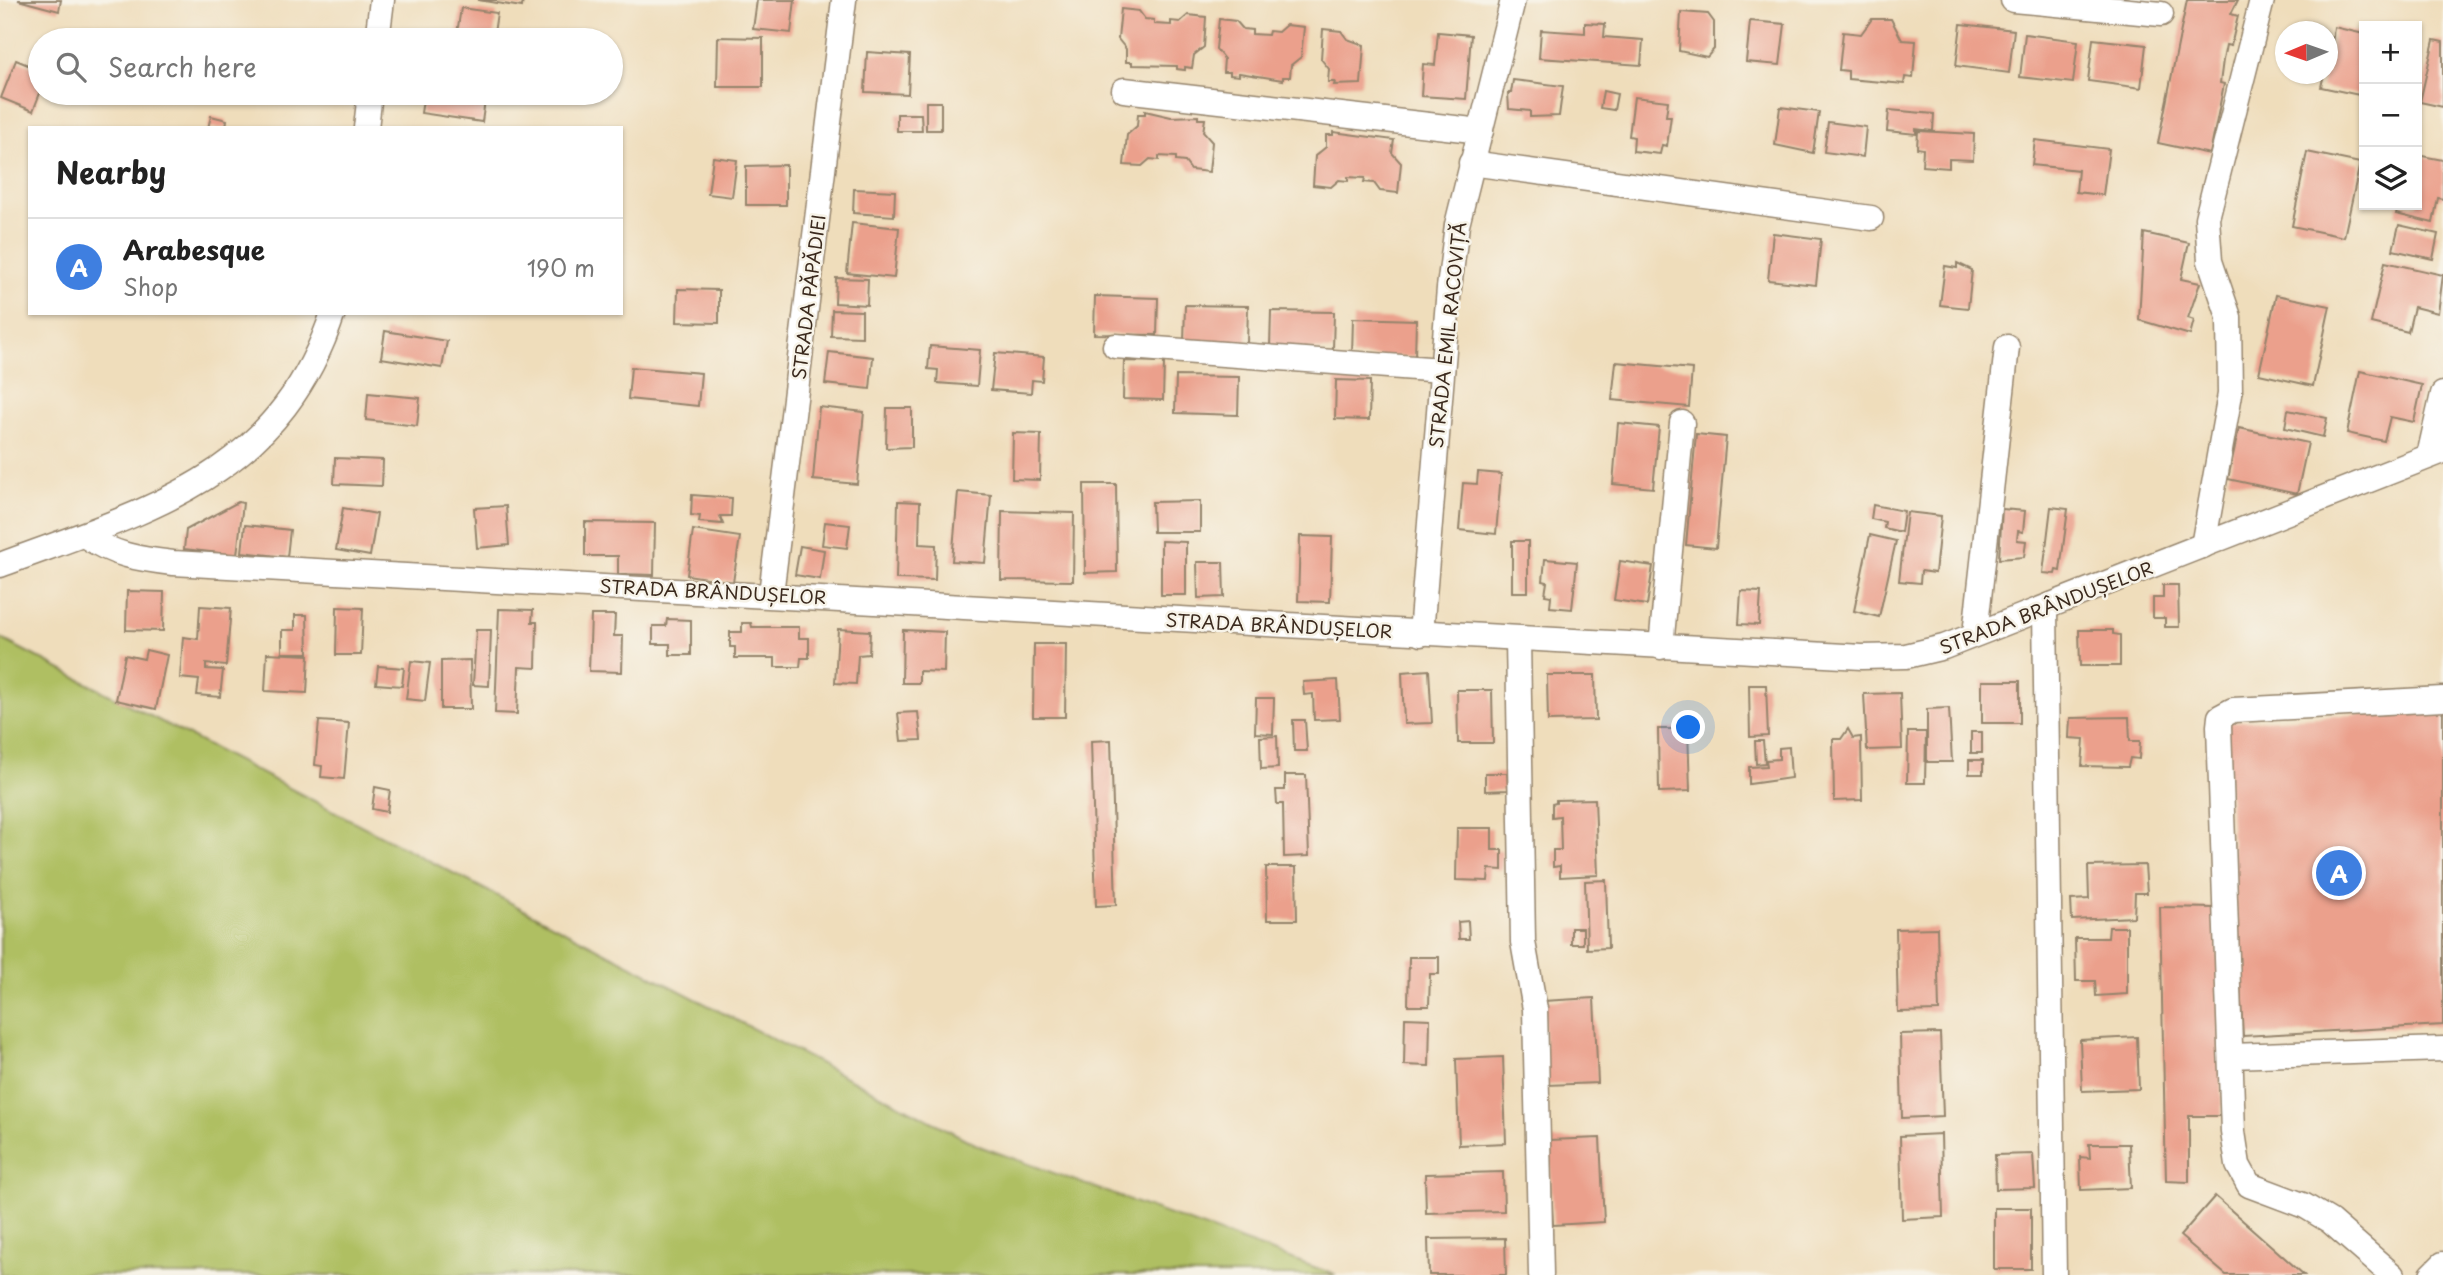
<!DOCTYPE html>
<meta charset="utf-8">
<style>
:root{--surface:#fff;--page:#f2f2f2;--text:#222;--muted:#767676;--line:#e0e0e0;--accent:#d93025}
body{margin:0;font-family:"Playpen Sans",sans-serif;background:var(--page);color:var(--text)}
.controls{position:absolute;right:21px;top:21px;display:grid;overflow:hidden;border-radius:0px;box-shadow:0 2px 5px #0004}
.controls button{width:63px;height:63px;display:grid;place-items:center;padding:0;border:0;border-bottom:2px solid var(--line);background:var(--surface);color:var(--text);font:35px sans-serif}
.compass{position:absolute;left:2275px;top:21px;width:63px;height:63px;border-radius:50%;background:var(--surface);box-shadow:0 2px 5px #0004;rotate:268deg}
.you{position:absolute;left:1689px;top:728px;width:24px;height:24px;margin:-18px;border:5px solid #fff;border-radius:50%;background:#1a73e8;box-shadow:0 0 0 10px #1a73e833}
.badge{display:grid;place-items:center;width:46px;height:46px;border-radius:50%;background:var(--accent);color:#fff;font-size:23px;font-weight:700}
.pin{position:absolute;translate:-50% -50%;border:4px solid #fff;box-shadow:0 2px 7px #0006}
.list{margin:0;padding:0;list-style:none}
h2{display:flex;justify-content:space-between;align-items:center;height:91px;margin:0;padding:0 28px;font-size:30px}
h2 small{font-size:23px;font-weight:400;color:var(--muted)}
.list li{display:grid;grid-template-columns:46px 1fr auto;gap:21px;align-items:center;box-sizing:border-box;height:98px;padding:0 28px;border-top:2px solid var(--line)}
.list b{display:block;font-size:26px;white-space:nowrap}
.list p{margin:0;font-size:23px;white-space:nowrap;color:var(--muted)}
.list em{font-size:23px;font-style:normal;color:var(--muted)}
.icon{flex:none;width:38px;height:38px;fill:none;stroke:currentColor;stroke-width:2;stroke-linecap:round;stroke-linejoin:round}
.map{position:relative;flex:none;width:2443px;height:1275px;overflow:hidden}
.search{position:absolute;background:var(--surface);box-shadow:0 2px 5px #0004;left:28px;top:28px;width:595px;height:77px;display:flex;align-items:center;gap:18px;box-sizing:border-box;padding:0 24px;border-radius:38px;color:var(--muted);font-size:26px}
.panel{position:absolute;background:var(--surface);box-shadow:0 2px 5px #0004;left:28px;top:126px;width:595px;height:189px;border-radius:0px}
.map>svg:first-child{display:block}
</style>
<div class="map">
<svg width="2443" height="1275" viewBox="0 0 2443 1275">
<rect width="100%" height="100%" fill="#f7f3e8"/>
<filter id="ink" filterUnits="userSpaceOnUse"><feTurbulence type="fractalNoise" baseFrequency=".0143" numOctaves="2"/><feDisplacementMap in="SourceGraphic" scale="14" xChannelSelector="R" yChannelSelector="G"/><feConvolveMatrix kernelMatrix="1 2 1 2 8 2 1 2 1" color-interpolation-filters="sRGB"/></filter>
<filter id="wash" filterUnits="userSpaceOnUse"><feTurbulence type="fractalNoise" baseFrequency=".00686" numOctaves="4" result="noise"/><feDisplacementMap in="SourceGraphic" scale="28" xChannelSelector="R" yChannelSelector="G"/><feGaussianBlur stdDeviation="1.57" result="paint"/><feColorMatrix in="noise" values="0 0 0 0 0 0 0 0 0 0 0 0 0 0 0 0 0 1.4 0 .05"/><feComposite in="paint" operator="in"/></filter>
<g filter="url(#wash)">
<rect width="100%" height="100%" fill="#efddbb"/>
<!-- green -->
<polygon fill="#afbf62" stroke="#757440" stroke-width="2" points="0,638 979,1146 1336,1275 0,1275"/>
<g id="blocks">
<!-- building -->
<g fill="#eba08c">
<polygon points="18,0 61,0 59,11"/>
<polygon points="478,0 523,0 522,7"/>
<polygon points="757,0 795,0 791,33 753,29"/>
<polygon points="2187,0 2238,0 2231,14 2238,16 2231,46 2226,45 2223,60 2220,83 2224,84 2210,154 2158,143"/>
<polygon points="461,8 497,13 493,40 456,40"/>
<polygon points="1121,9 1139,11 1145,19 1154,20 1154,24 1171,25 1171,21 1180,22 1188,15 1206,17 1204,47 1194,55 1192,68 1185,67 1185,70 1177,69 1177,66 1132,65 1132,62 1126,62 1126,49 1118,39"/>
<polygon points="1681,12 1708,14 1714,22 1714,49 1707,57 1679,51"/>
<polygon points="1219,19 1236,21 1243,29 1252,30 1252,34 1268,35 1269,31 1278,32 1286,25 1304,27 1301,57 1291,65 1290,77 1283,77 1283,80 1239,73 1239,76 1230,75 1230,72 1223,72 1224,59 1216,49"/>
<polygon points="1872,19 1891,19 1902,40 1916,41 1913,78 1905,77 1904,84 1848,79 1848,71 1839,70 1843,32 1861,34"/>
<polygon points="1750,21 1785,24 1780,65 1746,62"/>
<polygon points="1585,23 1605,24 1604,37 1643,40 1641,65 1539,58 1541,30 1585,33"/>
<polygon points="1961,24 2014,30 2009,73 1956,66"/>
<polygon points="2334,27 2364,34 2364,96 2321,87 2324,74 2328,74"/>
<polygon points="1323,29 1341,31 1347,39 1364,45 1361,84 1334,85 1335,82 1328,82 1329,69 1321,59"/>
<polygon points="1438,32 1471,35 1466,99 1421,96 1423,64 1435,65"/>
<polygon points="259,33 285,39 285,40 257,40"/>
<polygon points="2025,34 2078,41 2073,83 2020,77"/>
<polygon points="718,37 763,38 763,87 717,87"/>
<polygon points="2093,39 2146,45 2141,88 2088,81"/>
<polygon points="2434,40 2443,42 2443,107 2420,102"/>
<polygon points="867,52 910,55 908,94 865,92"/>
<polygon points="16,60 40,70 40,93 33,111 1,98"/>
<polygon points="1513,80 1563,86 1559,116 1530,117 1530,111 1509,109 1508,93 1511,93"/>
<polygon points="1603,91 1617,94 1614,110 1600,108"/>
<polygon points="424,93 486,93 482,122 421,113"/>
<polygon points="1634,97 1668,101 1666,116 1671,116 1667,146 1662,145 1660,154 1633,151 1634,137 1629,136"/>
<rect x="926" y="102" width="15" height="28"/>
<polygon points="1780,107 1819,112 1813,153 1775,145"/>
<polygon points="1889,110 1934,114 1933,131 1916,129 1916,134 1887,131"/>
<polygon points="1145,111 1171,117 1198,116 1198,119 1205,119 1203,132 1212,142 1209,172 1191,170 1185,162 1176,161 1176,157 1159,156 1159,160 1150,159 1142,166 1124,165 1127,135 1137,126 1138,114 1145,114"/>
<polygon points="897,114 921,114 922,131 897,131"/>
<polygon points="211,116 227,120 226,128 208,128"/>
<polygon points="1828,122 1866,127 1863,157 1824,152"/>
<polygon points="1918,131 1974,134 1973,160 1949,159 1949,168 1922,166 1923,149 1917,148"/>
<polygon points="1333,132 1394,140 1392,153 1401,163 1398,193 1380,191 1374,183 1364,182 1365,178 1348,177 1348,181 1339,180 1331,187 1313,185 1315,156 1326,147 1326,135 1333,135"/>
<polygon points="2035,140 2109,149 2103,195 2076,192 2078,170 2032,165"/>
<polygon points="2307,152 2360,163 2344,237 2292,226"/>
<polygon points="2417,155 2443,160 2443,199 2438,198 2433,223 2396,214 2398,205 2417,205"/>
<polygon points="713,157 737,160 732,197 708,194"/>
<polygon points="786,165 786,205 746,205 746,166"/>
<polygon points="854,189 895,191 894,216 853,213"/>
<polygon points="852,223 899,228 894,278 847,273"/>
<polygon points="2399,225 2438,234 2433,259 2393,250"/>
<polygon points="1773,233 1821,239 1816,285 1768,280"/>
<polygon points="2144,233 2189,243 2181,279 2200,283 2188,318 2194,320 2190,335 2139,320"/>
<polygon points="2385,262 2443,275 2438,313 2414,307 2408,332 2371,323"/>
<polygon points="1957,263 1972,270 1968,308 1940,305 1945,266 1957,268"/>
<polygon points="836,278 868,279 867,305 835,303"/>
<polygon points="678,289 719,290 719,323 677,322"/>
<polygon points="2276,295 2330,306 2313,386 2259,374"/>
<polygon points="1095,296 1158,298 1157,335 1094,334"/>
<polygon points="1185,305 1248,306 1247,344 1184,343"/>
<polygon points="832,310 862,311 862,337 831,336"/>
<polygon points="1271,311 1334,312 1333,350 1270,348"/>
<polygon points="1353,318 1416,320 1415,357 1352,356"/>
<polygon points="385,331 447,341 442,368 381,358"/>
<polygon points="930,346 980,350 977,386 937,383 938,370 928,369"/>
<polygon points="829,352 873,357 870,389 825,384"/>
<polygon points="995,353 1044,357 1042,381 1032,380 1031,393 991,390"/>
<polygon points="1124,361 1164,362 1163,400 1123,399"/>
<polygon points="1616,362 1692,369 1689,407 1612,400"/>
<polygon points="631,367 701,373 698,406 628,399"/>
<polygon points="2360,371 2422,385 2414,422 2390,417 2384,441 2347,433"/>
<polygon points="1176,376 1239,377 1238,415 1175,413"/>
<polygon points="1336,380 1370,381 1369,420 1335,419"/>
<polygon points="368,393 420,398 417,426 366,420"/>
<polygon points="819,407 864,412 857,484 813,480"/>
<polygon points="887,408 912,408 912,447 886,448"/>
<polygon points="2288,410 2327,418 2323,437 2285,428"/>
<polygon points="1618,423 1659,427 1653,488 1613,484"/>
<polygon points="2239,428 2308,443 2297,494 2228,479"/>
<polygon points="1013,433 1041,434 1040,480 1012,479"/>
<polygon points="1696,434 1726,437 1716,548 1686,545"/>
<polygon points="335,458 383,460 382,486 334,484"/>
<polygon points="1478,472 1501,474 1496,534 1459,530 1463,483 1477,484"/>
<polygon points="1084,484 1116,484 1117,572 1085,573"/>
<polygon points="958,492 991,495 985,563 952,561"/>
<polygon points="692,495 732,498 731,516 720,516 723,524 699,522 700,516 691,515"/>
<polygon points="898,501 920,502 919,544 936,545 935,580 896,579"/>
<polygon points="1200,501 1200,532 1153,532 1152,502"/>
<polygon points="238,502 243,503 237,555 184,549 186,530"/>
<polygon points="1873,505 1904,511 1901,532 1884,528 1885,522 1871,519"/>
<polygon points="506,506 509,545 477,548 474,508"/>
<polygon points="2051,507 2068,509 2060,571 2056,570 2055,574 2043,573"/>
<polygon points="343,508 377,514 370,556 336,550"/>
<polygon points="2002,509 2025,511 2023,532 2018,531 2017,540 2026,541 2024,557 1999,559"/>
<polygon points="1002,511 1074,513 1073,581 1001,580"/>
<polygon points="1907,512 1941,516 1935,573 1921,571 1920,583 1899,581"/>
<polygon points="585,522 655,523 654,575 618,574 618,556 585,556"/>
<polygon points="825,522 850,525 847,548 822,545"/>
<polygon points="245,525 290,530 287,557 242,552"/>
<polygon points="693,530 740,537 733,582 687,575"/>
<polygon points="1870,535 1896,541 1879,617 1854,611"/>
<polygon points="1300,536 1332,537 1330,602 1298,601"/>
<polygon points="1161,541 1186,542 1186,595 1161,595"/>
<rect x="1512" y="541" width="16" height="51"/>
<polygon points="800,546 824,550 820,579 795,575"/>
<polygon points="1545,559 1577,562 1572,609 1550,607 1551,596 1545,595 1547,582 1543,581"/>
<polygon points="1620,561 1653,566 1647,605 1614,600"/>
<polygon points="1197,562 1223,562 1224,597 1198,598"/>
<polygon points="2163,585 2178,585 2179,627 2165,627 2165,618 2153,618 2153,598 2163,598"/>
<polygon points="127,591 164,592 163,631 126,630"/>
<polygon points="1741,591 1761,592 1759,625 1739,624"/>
<polygon points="200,606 231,608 226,666 206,664 206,669 223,670 220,697 197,695 199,680 180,678 183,637 198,639"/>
<polygon points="337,607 363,608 361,655 336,655"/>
<polygon points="499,609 533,610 532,622 537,622 536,668 519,667 517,714 495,713"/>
<polygon points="295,615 307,615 308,653 282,653 282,630 295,630"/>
<polygon points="591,615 615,615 614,636 623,636 622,672 589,671"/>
<polygon points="667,619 691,620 691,655 670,655 670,644 653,644 653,626 666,626"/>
<polygon points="742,623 751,623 752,627 799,627 799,638 809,638 809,658 801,658 800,667 775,667 775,658 735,658 735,647 730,647 730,632 742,632"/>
<polygon points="838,629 870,631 869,654 858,655 856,684 835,683"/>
<polygon points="476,630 491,630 489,686 473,685"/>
<polygon points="903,630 945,632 944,672 919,671 919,683 902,683"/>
<polygon points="2079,630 2113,630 2113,634 2120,635 2120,666 2080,666"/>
<polygon points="1034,644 1066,644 1065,717 1033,717"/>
<polygon points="146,650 167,655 156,709 116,700 125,655 144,659"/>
<polygon points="267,653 309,655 307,693 265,691"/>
<polygon points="470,660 471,709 441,709 441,661"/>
<polygon points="411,661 430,663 425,701 406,699"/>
<polygon points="378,666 404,668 402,686 376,684"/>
<polygon points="1429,670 1432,723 1404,724 1402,672"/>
<polygon points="1547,675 1595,675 1596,720 1548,721"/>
<polygon points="1338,680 1340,719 1314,720 1313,694 1304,695 1303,682"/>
<rect x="1982" y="681" width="38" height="42"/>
<polygon points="1749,685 1766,685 1768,736 1750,737"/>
<polygon points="1457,690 1492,690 1493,743 1458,743"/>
<polygon points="1900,693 1902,749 1867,750 1864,694"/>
<polygon points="1256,698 1274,698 1273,734 1255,733"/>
<polygon points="1949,708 1952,762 1927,762 1927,709"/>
<polygon points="2443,710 2443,1025 2243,1036 2225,722"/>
<polygon points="918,712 921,740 901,741 898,713"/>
<polygon points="2129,717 2130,741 2140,741 2139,759 2130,758 2128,767 2082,766 2084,739 2069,738 2070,718"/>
<polygon points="1293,720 1305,720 1307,751 1294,751"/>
<polygon points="319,721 349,723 344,779 321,777 322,766 315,765"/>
<polygon points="1658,729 1688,729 1690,791 1659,792"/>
<polygon points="1848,729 1853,738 1861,737 1862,800 1834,801 1833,739 1841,739"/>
<polygon points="1908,732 1926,732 1925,783 1907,783"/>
<rect x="1971" y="732" width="11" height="21"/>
<polygon points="1277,736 1278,768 1261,769 1260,737"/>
<polygon points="1111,740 1116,905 1096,906 1091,741"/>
<polygon points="1755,741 1763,741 1765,763 1756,764"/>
<polygon points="1789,747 1791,778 1749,784 1749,767 1767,766 1766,760 1779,759 1779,748"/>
<rect x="1969" y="760" width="14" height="14"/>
<polygon points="1485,773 1507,773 1508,790 1485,791"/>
<polygon points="1285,775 1306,775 1309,856 1284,857 1283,804 1277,804 1276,790 1285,790"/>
<polygon points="375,787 390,790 387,812 372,809"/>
<polygon points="1595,799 1598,875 1560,877 1560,866 1553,867 1553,850 1561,850 1560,816 1552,817 1552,804 1556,803 1556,800"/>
<polygon points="1457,828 1492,828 1492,850 1502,850 1502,870 1489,869 1488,881 1456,880"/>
<polygon points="2145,865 2147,893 2135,893 2134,917 2072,920 2071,900 2089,899 2088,866"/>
<polygon points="1266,867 1296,867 1297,920 1267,920"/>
<polygon points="1606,880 1608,948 1587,949 1585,881"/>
<polygon points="2160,907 2217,908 2222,1116 2189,1116 2189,1182 2166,1181"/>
<polygon points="1468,921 1469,939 1459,939 1458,922"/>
<polygon points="2109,927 2127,927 2127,994 2096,996 2095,981 2076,981 2075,938 2108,938"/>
<rect x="1571" y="928" width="12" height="16"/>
<polygon points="1937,928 1939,1011 1898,1012 1896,929"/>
<polygon points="1409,957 1439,957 1439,974 1430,974 1429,1006 1408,1006"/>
<polygon points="1594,998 1598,1083 1547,1085 1543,1001"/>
<polygon points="1405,1018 1430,1019 1429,1066 1404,1065"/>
<polygon points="1940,1033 1943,1116 1902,1118 1900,1034"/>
<polygon points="2137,1037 2139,1089 2082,1091 2080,1040"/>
<polygon points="1503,1057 1506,1143 1459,1145 1456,1059"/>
<polygon points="1941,1134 1943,1217 1902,1219 1900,1136"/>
<polygon points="1600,1138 1604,1222 1553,1225 1549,1140"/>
<polygon points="2089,1144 2129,1144 2131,1188 2081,1190 2080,1157 2090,1158"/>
<polygon points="2033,1154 2035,1188 1996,1189 1995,1155"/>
<polygon points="1503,1172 1504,1211 1426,1213 1425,1174"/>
<polygon points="2215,1196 2304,1275 2226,1275 2180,1236"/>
<rect x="1994" y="1208" width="37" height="61"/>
<polygon points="1505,1238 1506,1275 1429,1275 1428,1239"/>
</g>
</g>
</g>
<g filter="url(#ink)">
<use href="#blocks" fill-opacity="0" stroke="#95846c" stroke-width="2"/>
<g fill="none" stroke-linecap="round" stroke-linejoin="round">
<defs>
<g id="minor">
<polyline points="2013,0 2161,14"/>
<polyline points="377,40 382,0"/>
<polyline points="1124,90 1481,131"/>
<polyline points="366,128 370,93"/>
<polyline points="1471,163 1871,218"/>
<polyline points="1115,346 1442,370"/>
<polyline points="2429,456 2443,394"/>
<path d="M84,535c29,20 54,24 89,28 563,29 1126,65 1689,94l44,-1 38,-9 499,-196"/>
<polyline points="2203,546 2230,394 2229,317 2210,261 2207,218 2262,0"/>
<path d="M0,565c147,-55 278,-86 333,-252"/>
<polyline points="771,594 844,0"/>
<polyline points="2045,609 2054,1275"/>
<polyline points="1421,634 1449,288 1457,225 1513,0"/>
<polyline points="1975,634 2007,347"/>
<polyline points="1518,639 1523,942 1535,1009 1541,1275"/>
<polyline points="1661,647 1682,423"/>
<polyline points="2231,1056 2443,1049"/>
<polyline points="2392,1275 2330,1221 2305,1206 2249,1185 2238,1165 2233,1132 2219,726 2220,717 2233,710 2443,699"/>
<polyline points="2432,1275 2443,1264"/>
</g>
</defs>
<!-- minor casing -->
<use href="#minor" stroke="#95846c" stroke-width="27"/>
<!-- minor -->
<use href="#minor" stroke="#fff" stroke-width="24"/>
</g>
</g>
<g text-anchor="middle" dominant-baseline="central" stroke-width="5" stroke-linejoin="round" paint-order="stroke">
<!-- street labels -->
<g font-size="18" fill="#3b2a1e" stroke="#f7f3e8">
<text transform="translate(808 297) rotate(-83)">STRADA PĂPĂDIEI</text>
<text transform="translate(1447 335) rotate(-84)">STRADA EMIL RACOVIȚĂ</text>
<text transform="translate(713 591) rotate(3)">STRADA BRÂNDUȘELOR</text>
<text transform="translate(2046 607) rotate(-21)">STRADA BRÂNDUȘELOR</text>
<text transform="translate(1279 625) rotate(3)">STRADA BRÂNDUȘELOR</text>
</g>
</g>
</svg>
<div class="controls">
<button>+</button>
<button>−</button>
<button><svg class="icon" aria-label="layers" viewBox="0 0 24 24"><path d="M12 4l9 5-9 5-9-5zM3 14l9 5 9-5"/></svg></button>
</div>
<svg class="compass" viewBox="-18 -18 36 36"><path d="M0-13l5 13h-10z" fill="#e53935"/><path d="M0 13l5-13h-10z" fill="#767676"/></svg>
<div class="you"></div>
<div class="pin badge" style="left:2339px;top:873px;background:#3f7fe0">A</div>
<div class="search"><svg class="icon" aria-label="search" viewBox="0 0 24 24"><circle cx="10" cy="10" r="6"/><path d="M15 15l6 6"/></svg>Search here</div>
<section class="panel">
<h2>Nearby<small></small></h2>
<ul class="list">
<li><span class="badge" style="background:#3f7fe0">A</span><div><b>Arabesque</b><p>Shop</p></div><em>190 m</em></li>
</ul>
</section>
</div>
